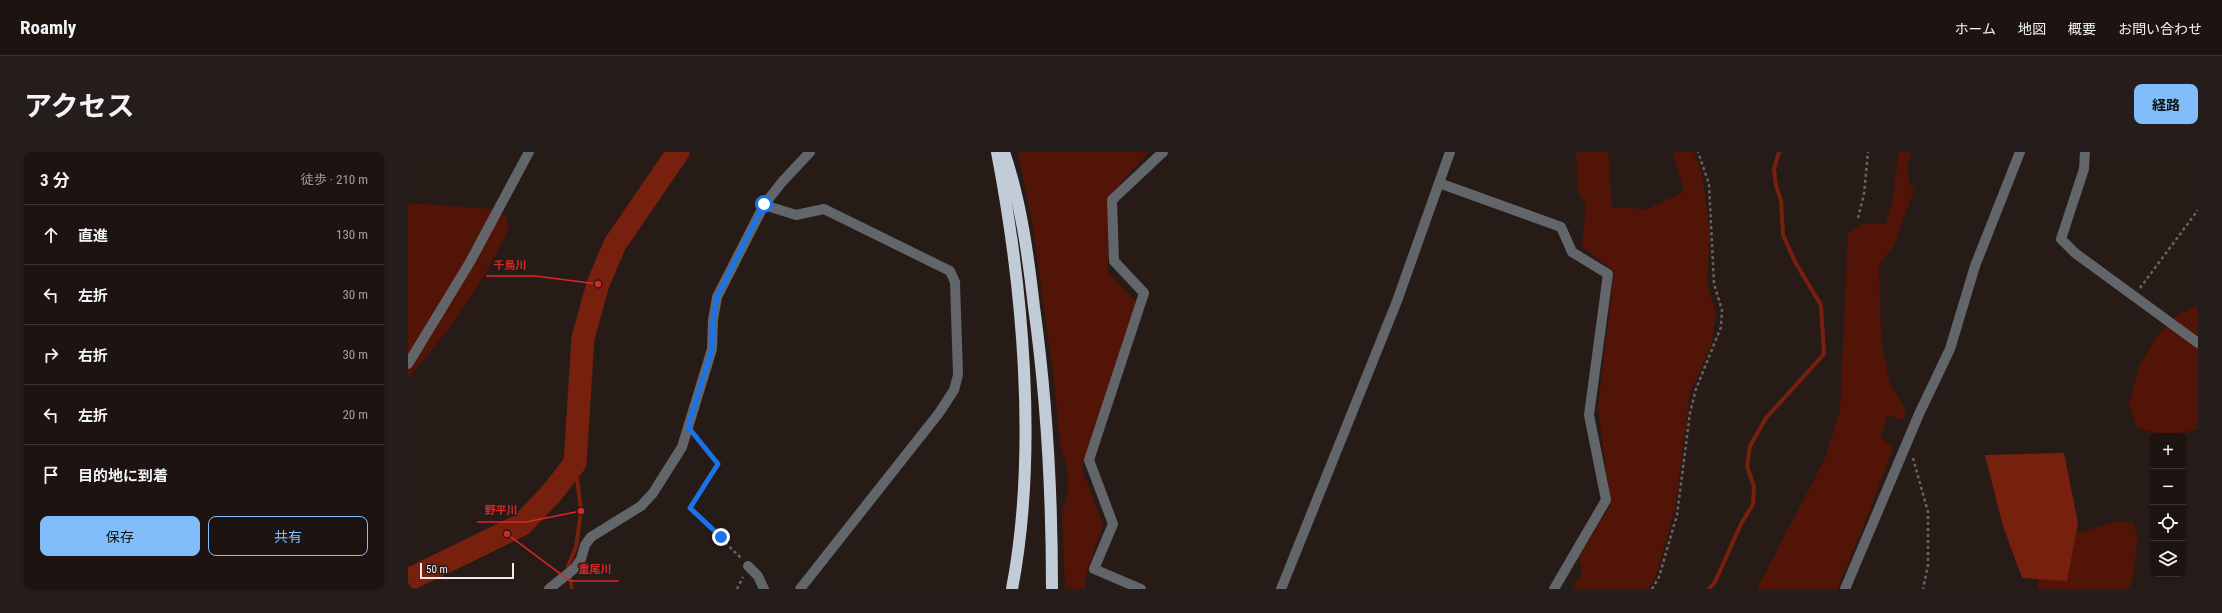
<!DOCTYPE html>
<html lang="ja">
<meta charset="utf-8">
<style>
:root{--surface:#1d1412;--page:#251d1b;--text:#f1f3f6;--muted:#a09e9f;--line:#3b3332;--accent:#80bdfa}
body{margin:0;font-family:"Roboto Condensed","Noto Sans JP",sans-serif;background:var(--page);color:var(--text)}
.controls{position:absolute;right:12px;bottom:12px;display:grid;overflow:hidden;border-radius:8px;box-shadow:0 1px 3px #0004}
.controls button{width:36px;height:36px;display:grid;place-items:center;padding:0;border:0;border-bottom:1px solid var(--line);background:var(--surface);color:var(--text);font:20px sans-serif}
.scale{position:absolute;left:12px;bottom:10px;width:94px;box-sizing:border-box;padding-left:4px;border:2px solid #f4ebe9;border-top:0;font-size:11px;line-height:14px;white-space:nowrap;color:#f4ebe9;-webkit-text-stroke:3px #271b18;paint-order:stroke}
.stop{position:absolute;width:12px;height:12px;margin:-9px;border:3px solid #1a73e8;border-radius:50%;background:#fff}
.stop.end{background:#1a73e8;border-color:#fff;box-shadow:0 1px 4px #0008}
.list{margin:0;padding:0;list-style:none}
h2{display:flex;justify-content:space-between;align-items:center;height:52px;margin:0;padding:0 16px;font-size:17px}
h2 small{font-size:13px;font-weight:400;color:var(--muted)}
.list li{display:grid;grid-template-columns:26px 1fr auto;gap:12px;align-items:center;box-sizing:border-box;height:60px;padding:0 16px;border-top:1px solid var(--line)}
.list b{display:block;font-size:15px;white-space:nowrap}
.list em{font-size:13px;font-style:normal;color:var(--muted)}
.actions{display:flex;gap:8px;padding:12px 16px}
.actions a{flex:1;padding:9px 0;border:1px solid var(--accent);border-radius:8px;text-align:center;font-size:14px;color:var(--accent)}
.actions .main{background:var(--accent);color:#111}
.icon{flex:none;width:22px;height:22px;fill:none;stroke:currentColor;stroke-width:2;stroke-linecap:round;stroke-linejoin:round}
.map{position:relative;flex:none;width:1790px;height:437px;overflow:hidden;border-radius:8px}
header{display:flex;align-items:center;gap:24px;box-sizing:border-box;height:56px;padding:0 20px;background:var(--surface);border-bottom:1px solid var(--line)}
header strong{font-size:19px}
nav{display:flex;gap:22px;margin-inline-start:auto;font-size:14px}
.intro{display:flex;align-items:center;justify-content:space-between;box-sizing:border-box;height:96px;padding:0 24px}
h1{margin:0;font-size:28px}
.button{padding:10px 18px;border-radius:8px;background:var(--accent);color:#111;font-size:14px;font-weight:700}
main{display:flex;gap:24px;padding:0 24px}
aside{flex:1;background:var(--surface);border-radius:8px;box-shadow:0 1px 3px #0004}
.map>svg:first-child{display:block}
</style>
<header>
<strong>Roamly</strong>
<nav><a>ホーム</a><a>地図</a><a>概要</a><a>お問い合わせ</a></nav>
</header>
<div class="intro"><h1>アクセス</h1><a class="button">経路</a></div>
<main>
<aside>
<h2>3 分<small>徒歩 · 210 m</small></h2>
<ul class="list">
<li><svg class="icon" aria-label="ahead" viewBox="0 0 24 24"><path d="M12 20V5M6 11l6-6 6 6"/></svg><div><b>直進</b></div><em>130 m</em></li>
<li><svg class="icon" aria-label="left" viewBox="0 0 24 24"><path d="M17 20v-9H6M10 6l-5 5 5 5"/></svg><div><b>左折</b></div><em>30 m</em></li>
<li><svg class="icon" aria-label="right" viewBox="0 0 24 24"><path d="M7 20v-9h11M14 6l5 5-5 5"/></svg><div><b>右折</b></div><em>30 m</em></li>
<li><svg class="icon" aria-label="left" viewBox="0 0 24 24"><path d="M17 20v-9H6M10 6l-5 5 5 5"/></svg><div><b>左折</b></div><em>20 m</em></li>
<li><svg class="icon" aria-label="arrive" viewBox="0 0 24 24"><path d="M6 21V4h12l-3 4 3 4H6"/></svg><div><b>目的地に到着</b></div></li>
</ul>
<div class="actions"><a class="main">保存</a><a>共有</a></div>
</aside>
<div class="map">
<svg width="1790" height="437" viewBox="0 0 1790 437">
<rect width="100%" height="100%" fill="#271b18"/>
<!-- green -->
<g fill="#521407">
<polygon points="610,0 741,0 701,44 700,120 728,149 674,317 695,373 678,423 677,437 657,437 654,359 660,343 659,315 653,297 646,230 626,82"/>
<polygon points="1168,0 1200,0 1204,55 1239,57 1276,40 1265,0 1286,0 1294,22 1302,81 1299,131 1308,162 1304,191 1282,241 1267,358 1248,424 1240,437 1164,437 1174,422 1171,404 1203,353 1190,257 1206,119 1174,95 1178,53 1170,39"/>
<path d="M1491,0h12c-4,13 -6,27 3,38l-20,56 -15,19 2,73 8,43 17,30 -3,9 -16,-5 -6,22 12,11 -32,85 -24,56h-80l68,-131 15,-47 8,-179 15,-8h22l7,-21z"/>
<path d="M0,51l83,6 15,8 3,11c-25,54 -61,106 -101,150z"/>
<polygon points="1788,154 1790,155 1790,277 1758,284 1729,276 1721,252 1732,212 1750,183 1770,163"/>
<polygon points="1708,369 1725,371 1730,386 1724,431 1720,437 1629,437 1633,406 1666,383"/>
</g>
<!-- water -->
<polygon fill="#78200e" points="1656,301 1670,371 1659,429 1614,426 1595,374 1577,303"/>
<g fill="none" stroke-linecap="round" stroke-linejoin="round">
<!-- stream -->
<g stroke="#78200e" stroke-width="4">
<polyline points="164,437 160,414 168,395 173,359 167,311"/>
<polyline points="1301,437 1307,430 1333,372 1345,352 1346,335 1339,314 1342,294 1358,266 1416,202 1413,153 1387,110 1375,83 1373,48 1368,34 1366,17 1371,0"/>
</g>
<!-- river -->
<polyline stroke="#78200e" stroke-width="23" points="0,428 113,373 143,342 167,311 175,186 190,132 207,92 270,0"/>
<!-- path -->
<g stroke="#6e6360" stroke-width="2.5" stroke-dasharray="3 3" stroke-linecap="butt">
<polyline points="1450,66 1456,42 1460,0"/>
<polyline points="1732,136 1790,58"/>
<polyline points="288,283 310,312 282,356 334,407"/>
<polyline points="1505,306 1520,360 1520,413 1515,437"/>
<polyline points="329,437 335,425"/>
<polyline points="1244,437 1251,425 1269,363 1282,261 1288,237 1313,175 1314,158 1306,132 1301,32 1290,0"/>
</g>
<!-- minor -->
<g stroke="#62666a" stroke-width="10">
<polyline points="1677,0 1676,17 1653,87 1667,101 1790,191"/>
<polyline points="1031,31 1153,75 1164,100 1200,122 1181,263 1198,348 1146,437"/>
<polyline points="356,53 388,63 416,57 542,119 547,130 550,223 546,238 531,261 392,437"/>
<polyline points="0,212 62,110 121,0"/>
<polyline points="340,414 350,424 356,437"/>
<polyline points="141,437 167,416 173,407 177,393 183,385 233,354 245,341 274,295 304,197 305,168 309,145 356,53 374,30 402,0"/>
<polyline points="733,437 686,417 705,372 681,308 736,141 706,109 704,48 755,0"/>
<polyline points="873,437 989,149 1042,0"/>
<polyline points="1437,437 1511,262 1542,197 1567,114 1612,0"/>
</g>
<!-- highway -->
<g stroke="#c1ccd7" stroke-width="12">
<path d="M589,0c26,135 41,301 15,437"/>
<path d="M596,0c17,50 24,103 30,155 13,94 18,187 18,282"/>
</g>
</g>
<g fill="none" stroke-linecap="round" stroke-linejoin="round">
<!-- route -->
<polyline stroke="#1a73e8" stroke-width="5" points="313,385 282,356 310,312 280,275 304,197 305,168 309,145 356,52"/>
</g>
<!-- callouts -->
<path fill="none" stroke="#d62828" stroke-width="1.5" d="M190 132L127 124H78M173 359L118 370H69M99 382L162 429H211"/>
<g fill="#d62828" stroke="#271b18" stroke-width="1.5">
<circle cx="190" cy="132" r="4"/>
<circle cx="173" cy="359" r="4"/>
<circle cx="99" cy="382" r="4"/>
</g>
<g font-size="11" text-anchor="middle" font-weight="bold" fill="#d62828" stroke="#271b18" stroke-width="3" stroke-linejoin="round" paint-order="stroke">
<text x="102" y="117">千鳥川</text>
<text x="93" y="362">野平川</text>
<text x="187" y="421">重尾川</text>
</g>
</svg>
<div class="controls">
<button>+</button>
<button>−</button>
<button><svg class="icon" aria-label="locate" viewBox="0 0 24 24"><circle cx="12" cy="12" r="6"/><path d="M12 2v4M12 18v4M2 12h4M18 12h4"/></svg></button>
<button><svg class="icon" aria-label="layers" viewBox="0 0 24 24"><path d="M12 4l9 5-9 5-9-5zM3 14l9 5 9-5"/></svg></button>
</div>
<div class="scale">50 m</div>
<div class="stop" style="left:356px;top:52px"></div>
<div class="stop end" style="left:313px;top:385px"></div>
</div>
</main>
